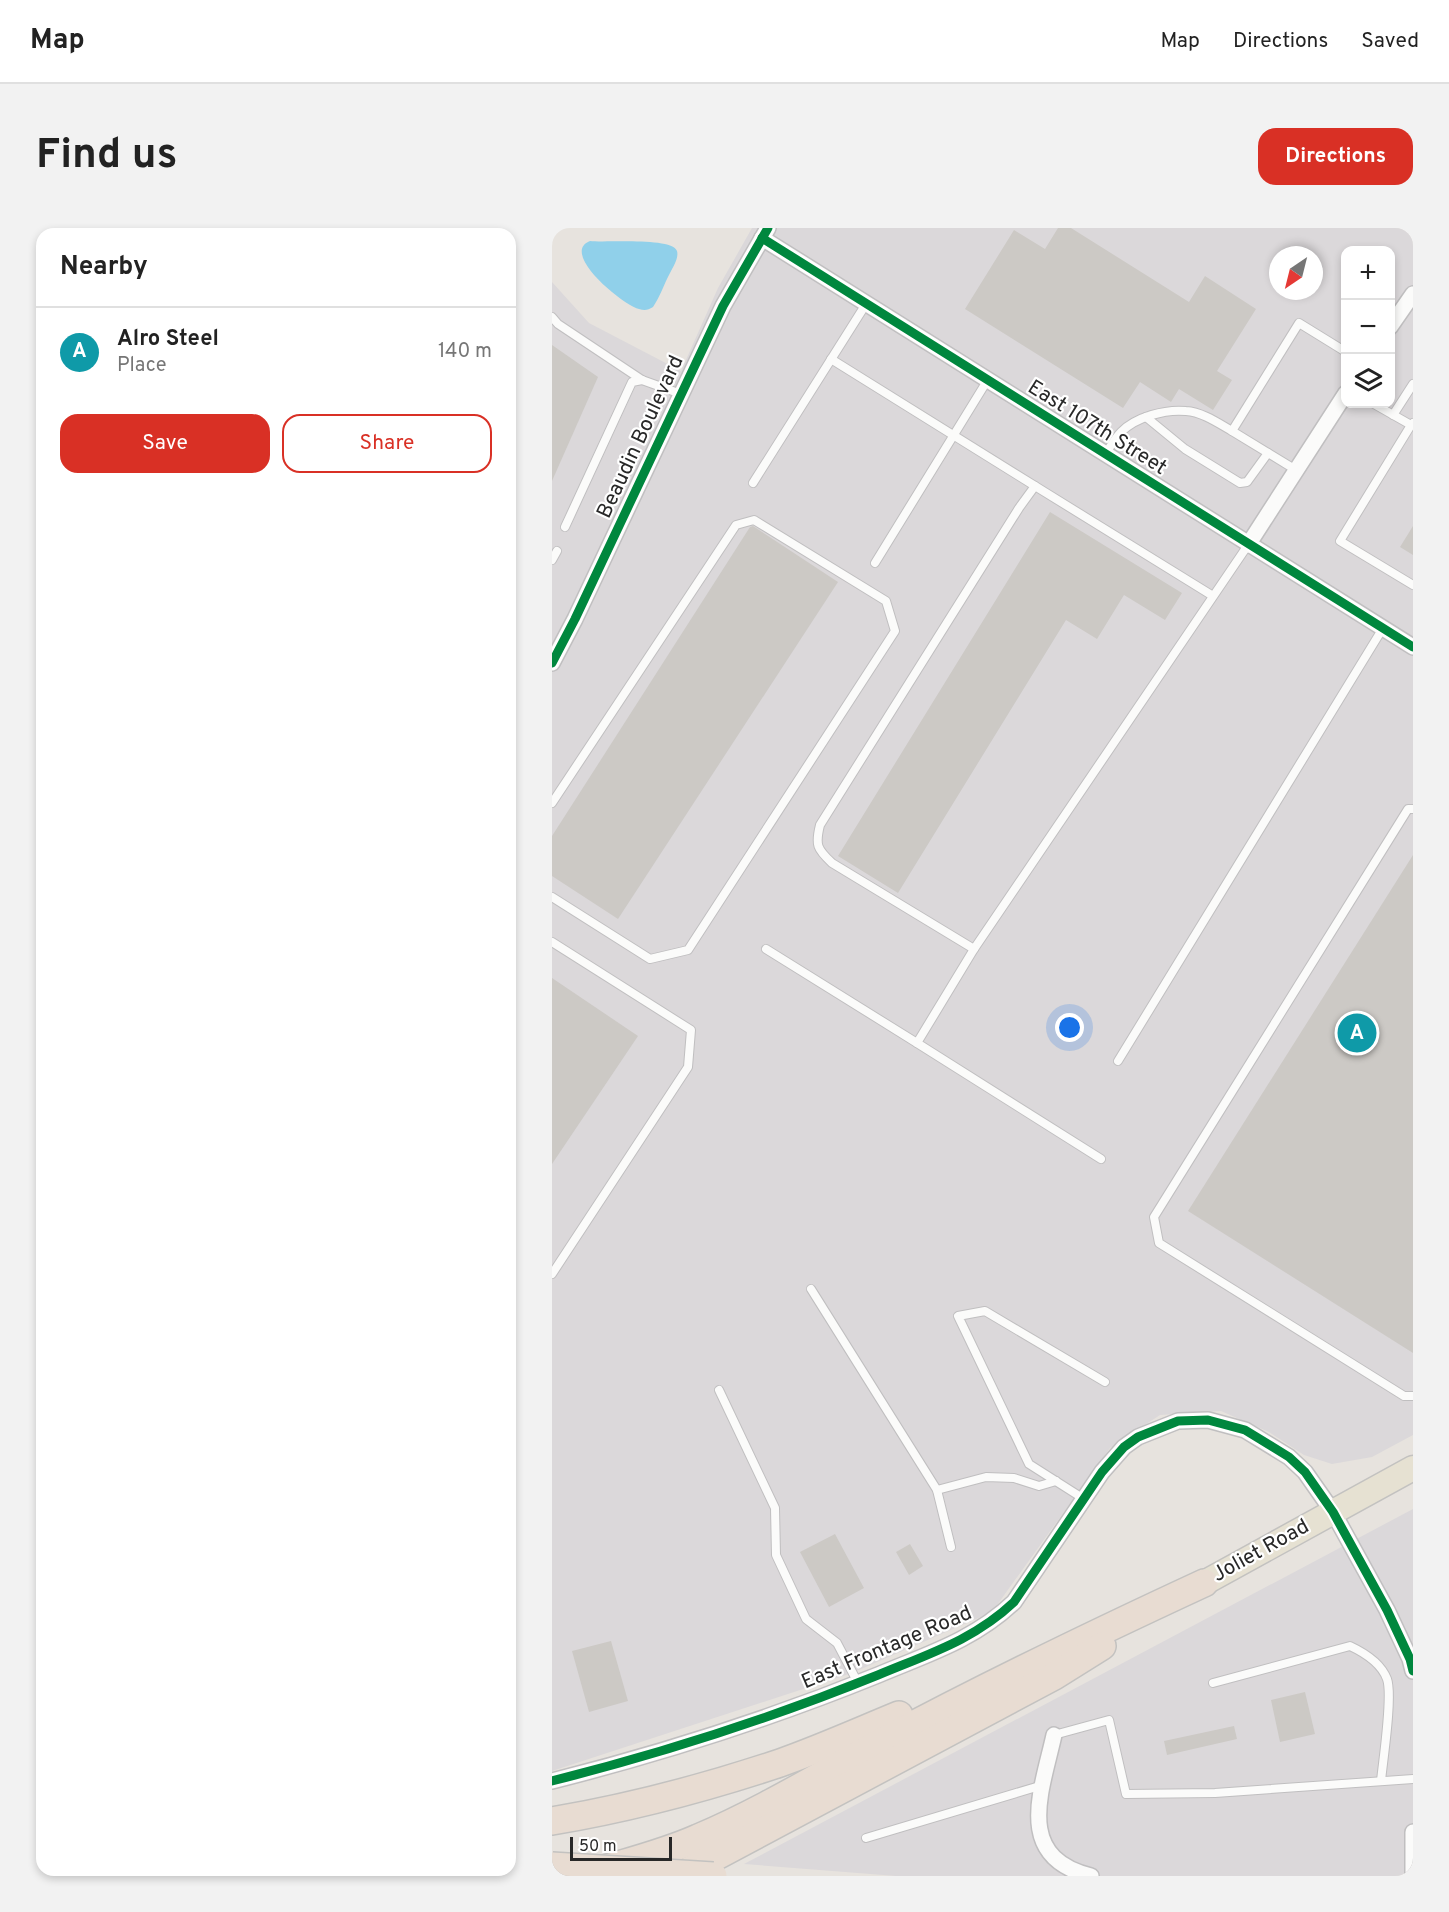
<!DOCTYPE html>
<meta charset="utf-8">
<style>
:root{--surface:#fff;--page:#f2f2f2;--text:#222;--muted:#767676;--line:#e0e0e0;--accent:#d93025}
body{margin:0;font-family:Overpass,sans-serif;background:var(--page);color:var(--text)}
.controls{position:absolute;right:18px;top:18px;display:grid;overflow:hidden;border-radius:12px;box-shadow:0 3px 9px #0003}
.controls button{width:54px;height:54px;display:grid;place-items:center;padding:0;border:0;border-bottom:2px solid var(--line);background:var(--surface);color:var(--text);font:30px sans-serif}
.compass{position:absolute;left:717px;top:18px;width:54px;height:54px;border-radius:50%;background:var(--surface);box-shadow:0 3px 9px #0003;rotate:215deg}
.scale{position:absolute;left:18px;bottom:15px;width:102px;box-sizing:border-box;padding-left:6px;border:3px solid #282828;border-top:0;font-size:16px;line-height:21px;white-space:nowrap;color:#282828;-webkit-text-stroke:4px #fff;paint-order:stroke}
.you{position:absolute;left:518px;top:800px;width:21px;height:21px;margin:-15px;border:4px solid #fff;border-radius:50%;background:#1a73e8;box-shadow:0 0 0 9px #1a73e833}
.badge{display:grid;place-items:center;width:39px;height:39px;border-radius:50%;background:var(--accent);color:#fff;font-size:20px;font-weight:700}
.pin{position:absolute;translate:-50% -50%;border:3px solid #fff;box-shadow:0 2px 6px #0006}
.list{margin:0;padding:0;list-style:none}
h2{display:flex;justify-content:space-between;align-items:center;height:78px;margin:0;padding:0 24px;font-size:26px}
h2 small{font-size:20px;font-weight:400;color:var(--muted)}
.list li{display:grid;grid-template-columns:39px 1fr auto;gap:18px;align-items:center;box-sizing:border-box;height:90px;padding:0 24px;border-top:2px solid var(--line)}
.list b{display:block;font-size:22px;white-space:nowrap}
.list p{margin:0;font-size:20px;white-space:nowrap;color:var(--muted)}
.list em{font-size:20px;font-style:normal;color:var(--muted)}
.actions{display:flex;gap:12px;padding:18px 24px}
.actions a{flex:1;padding:14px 0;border:2px solid var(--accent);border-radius:18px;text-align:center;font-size:21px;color:var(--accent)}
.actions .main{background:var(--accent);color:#fff}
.icon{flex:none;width:33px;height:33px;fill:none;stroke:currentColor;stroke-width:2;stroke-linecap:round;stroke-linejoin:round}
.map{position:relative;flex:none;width:861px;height:1648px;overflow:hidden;border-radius:18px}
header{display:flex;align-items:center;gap:36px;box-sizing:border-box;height:84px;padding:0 30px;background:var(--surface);border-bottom:2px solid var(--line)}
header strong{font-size:28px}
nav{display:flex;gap:33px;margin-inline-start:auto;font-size:21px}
.intro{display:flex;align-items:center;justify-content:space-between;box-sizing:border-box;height:144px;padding:0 36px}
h1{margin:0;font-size:42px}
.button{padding:15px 27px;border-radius:18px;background:var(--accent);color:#fff;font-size:21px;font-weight:700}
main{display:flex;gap:36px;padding:0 36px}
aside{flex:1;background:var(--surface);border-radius:18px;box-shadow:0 3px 9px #0003}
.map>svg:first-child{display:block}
</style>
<header>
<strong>Map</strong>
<nav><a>Map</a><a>Directions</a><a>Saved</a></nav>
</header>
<div class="intro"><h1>Find us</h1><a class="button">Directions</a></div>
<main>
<aside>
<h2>Nearby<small></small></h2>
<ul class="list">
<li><span class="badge" style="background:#0f9aa8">A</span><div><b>Alro Steel</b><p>Place</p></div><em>140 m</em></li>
</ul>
<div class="actions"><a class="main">Save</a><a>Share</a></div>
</aside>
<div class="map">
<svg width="861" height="1648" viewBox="0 0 861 1648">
<rect width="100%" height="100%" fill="#e7e3de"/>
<!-- industrial -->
<g fill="#dbd8da" fill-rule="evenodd">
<path d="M200,0h661v1207l-41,22 -40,7 -28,-9 -35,-23 -48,-21 -61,4 -50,33 -118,164 -140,61 -300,98v-1489l37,41 92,48 37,-83zM794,22h44v154h-44zM726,27h36v36h-36z"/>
<polygon points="861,1281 861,1648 344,1648 192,1636"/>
</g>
<!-- water -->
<path fill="#90d0ea" d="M38,13c14,2 82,-4 87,10 2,7 -4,16 -7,22 -6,11 -10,24 -17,34 -5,3 -8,4 -14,2 -15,-3 -80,-56 -49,-68z"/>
<!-- building -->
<g fill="#ccc9c5">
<polygon points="506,0 519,0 637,74 653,48 704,81 665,143 680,152 661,182 627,161 619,174 588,154 571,180 413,81 462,2 493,21"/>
<polygon points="0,117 46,149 0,253"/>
<polygon points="498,284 630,365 613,392 572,367 545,411 514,392 346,665 286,628"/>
<polygon points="201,298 286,354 66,691 0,648 0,608 198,299"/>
<polygon points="861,298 861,327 848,319"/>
<polygon points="861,627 861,1125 636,983"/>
<polygon points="0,750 86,808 0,936"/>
<polygon points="283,1306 312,1360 277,1379 248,1324"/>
<polygon points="358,1316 371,1338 357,1347 344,1324"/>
<polygon points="59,1413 76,1473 37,1484 20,1423"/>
<polygon points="753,1464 763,1506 728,1514 719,1472"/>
<polygon points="682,1498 685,1511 615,1527 612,1513"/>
</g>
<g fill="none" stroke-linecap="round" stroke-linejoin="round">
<defs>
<g id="service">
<polyline points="0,89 6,96 90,152 129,166"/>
<polyline points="279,131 483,258"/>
<polyline points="822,176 859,197 861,195"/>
<polyline points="841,187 861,156"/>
<polyline points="594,189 633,221 688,255 695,254 716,225"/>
<polyline points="859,197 788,313 861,357"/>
<path d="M553,227c5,-8 10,-17 16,-23 15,-15 44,-23 65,-21 16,1 32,12 46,20"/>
<polyline points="744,242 680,203 747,95 794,124"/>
<polyline points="201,255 314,76"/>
<polyline points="13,299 80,154 90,152"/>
<polyline points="0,332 5,323"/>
<polyline points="323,335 435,153"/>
<path d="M661,368l-178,-110 -16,22 -199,317c-5,20 -3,24 12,38l142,86 274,-404"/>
<polyline points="0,575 184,297 202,292 334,373 343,403 136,722 98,731 0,669"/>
<polyline points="861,581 856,581 602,989 607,1015 852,1168 861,1168"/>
<polyline points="0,714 139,802 136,839 0,1046"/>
<polyline points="214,721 365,815"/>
<polyline points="422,721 365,815 549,931"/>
<polyline points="566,833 831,400"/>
<polyline points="259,1061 385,1262 399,1319"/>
<polyline points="167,1162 223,1280 224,1327 254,1391 285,1415 306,1455"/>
<polyline points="385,1262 434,1249 462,1250 487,1258 504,1253"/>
<polyline points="532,1271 477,1236 406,1088 433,1083 553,1154"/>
<path d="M661,1455l137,-37c15,7 31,17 37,33 6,17 -4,81 -6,102"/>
<polyline points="502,1507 557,1492 574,1566 663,1565 861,1551"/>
<polyline points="314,1610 491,1557"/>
</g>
<g id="minor">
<polyline points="210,10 861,419"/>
<polyline points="838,99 861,66"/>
<polyline points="696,317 794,165"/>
<polyline points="0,435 23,391 171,78 216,0"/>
<path d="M502,1507c-12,55 -41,122 37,141"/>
<path d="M0,1553c111,-28 220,-63 326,-106 50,-21 96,-35 136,-73l88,-130 22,-25 14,-10 40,-16 30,-1 37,10 44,27 16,15 28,40 54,98 23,49 3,12"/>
<polyline points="861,1648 861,1604"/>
</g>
<polyline id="primary" points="652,1355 861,1240"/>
<g id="motorway">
<path d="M0,1593c77,-13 153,-33 228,-58 40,-14 80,-32 119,-48"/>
<path d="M56,1640c31,-9 61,-17 90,-30 64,-27 124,-64 185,-97 105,-56 213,-108 321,-158"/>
<polyline points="127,1648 502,1448 550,1418"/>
</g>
</defs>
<!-- service casing -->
<use href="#service" stroke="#c0bfc0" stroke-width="10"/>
<!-- minor casing -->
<use href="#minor" stroke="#c0bfc0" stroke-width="18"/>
<!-- primary casing -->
<use href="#primary" stroke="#c3c2c0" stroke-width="27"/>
<!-- motorway casing -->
<use href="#motorway" stroke="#c3c2c0" stroke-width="30"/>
<!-- service -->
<use href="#service" stroke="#fbfbfa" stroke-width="8"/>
<!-- minor -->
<use href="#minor" stroke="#fbfbfa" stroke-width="15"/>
<!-- primary -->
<use href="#primary" stroke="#e6e1d2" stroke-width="24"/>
<!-- motorway -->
<use href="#motorway" stroke="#e8dcd2" stroke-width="27"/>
<defs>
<polyline id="motorway-bridge" points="0,1638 161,1648"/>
</defs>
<!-- motorway-bridge casing -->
<use href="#motorway-bridge" stroke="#c3c2c0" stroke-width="30" stroke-linecap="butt"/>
<!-- motorway-bridge -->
<use href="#motorway-bridge" stroke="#e8dcd2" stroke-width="27"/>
<defs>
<g id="cycleway">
<polyline points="210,10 861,419"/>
<polyline points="0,435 23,391 171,78 216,0"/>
<path d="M0,1553c111,-28 220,-63 326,-106 50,-21 96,-35 136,-73l88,-130 22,-25 14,-10 40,-16 30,-1 37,10 44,27 16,15 28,40 54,98 23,49 3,12"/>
</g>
</defs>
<!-- cycleway casing -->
<use href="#cycleway" stroke="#fff" stroke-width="13"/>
<!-- cycleway -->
<use href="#cycleway" stroke="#00873e" stroke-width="9"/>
</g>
<g text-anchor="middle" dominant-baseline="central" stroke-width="4.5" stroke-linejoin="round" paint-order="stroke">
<!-- street labels -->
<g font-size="21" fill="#282828" stroke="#fff">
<text transform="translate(545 200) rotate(32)">East 107th Street</text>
<text transform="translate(89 209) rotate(-65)">Beaudin Boulevard</text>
<text transform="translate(709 1323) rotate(-29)">Joliet Road</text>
<text transform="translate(335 1420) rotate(-23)">East Frontage Road</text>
</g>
</g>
</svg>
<div class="controls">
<button>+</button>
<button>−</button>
<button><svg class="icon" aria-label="layers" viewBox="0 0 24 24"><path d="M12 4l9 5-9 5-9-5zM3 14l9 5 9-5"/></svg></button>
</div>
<svg class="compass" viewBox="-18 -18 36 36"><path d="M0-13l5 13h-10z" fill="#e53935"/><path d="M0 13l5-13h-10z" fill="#767676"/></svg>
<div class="scale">50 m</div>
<div class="you"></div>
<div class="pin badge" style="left:805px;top:805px;background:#0f9aa8">A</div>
</div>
</main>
